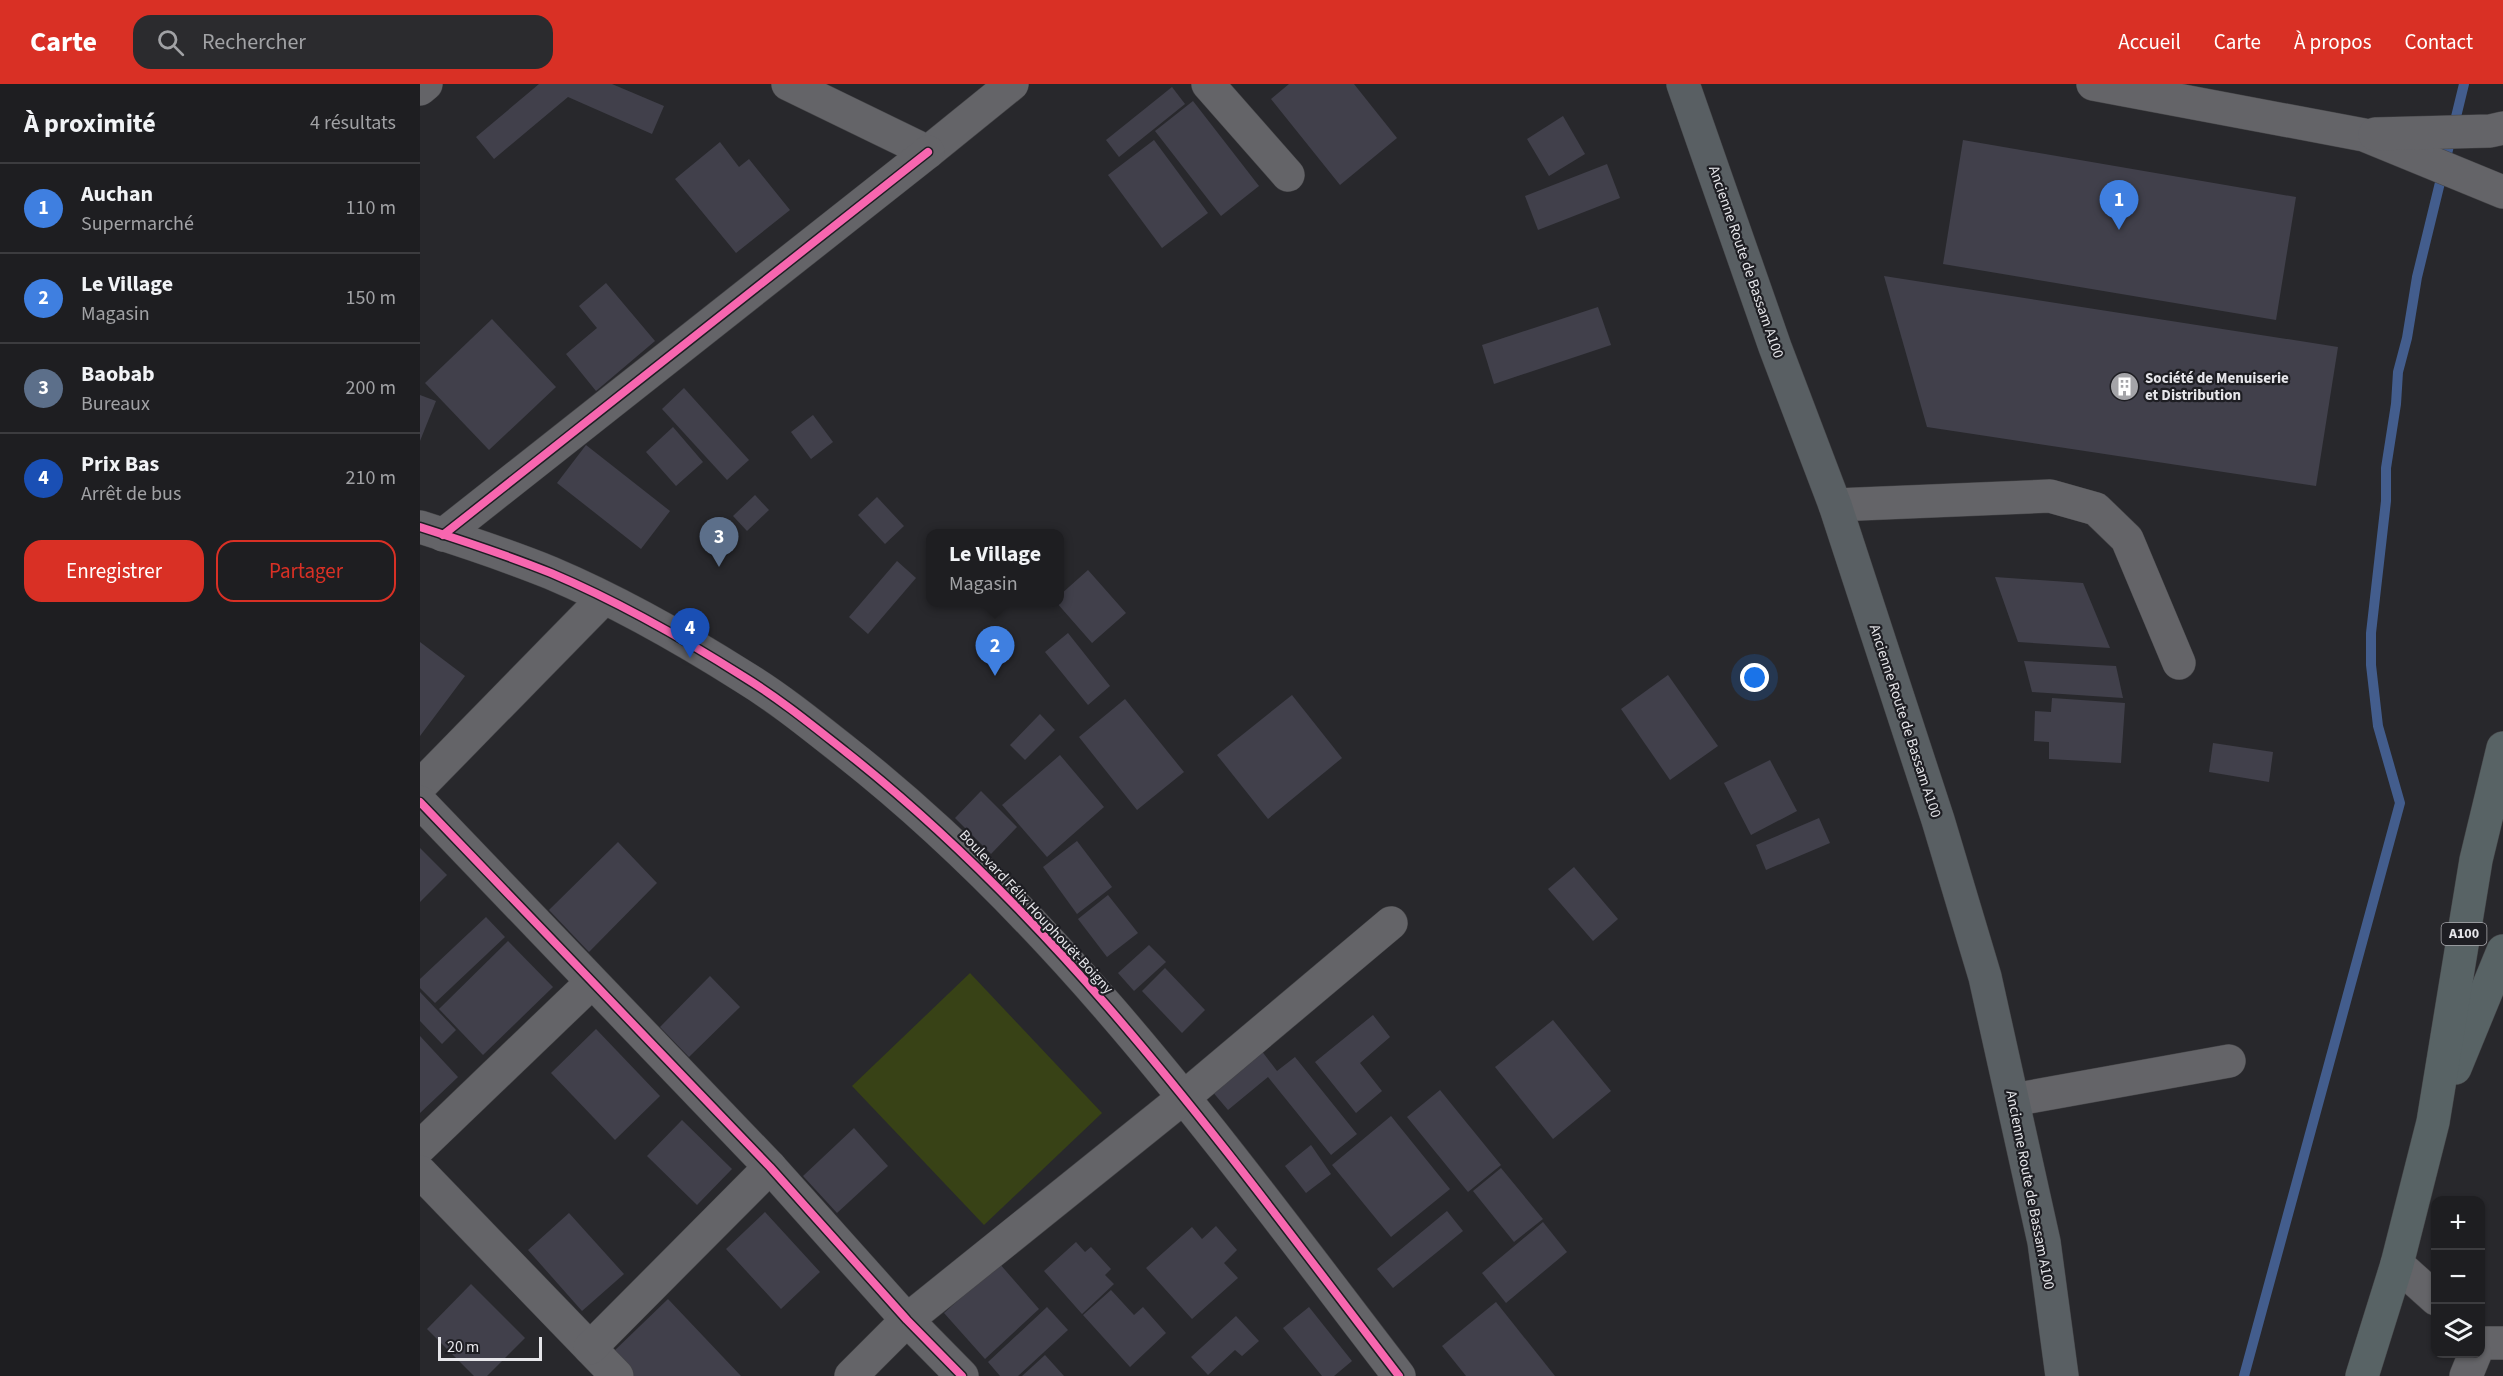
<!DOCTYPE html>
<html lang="fr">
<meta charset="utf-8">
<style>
:root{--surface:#1e1e21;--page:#2b2b2e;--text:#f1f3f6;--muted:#a1a2a5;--line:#3c3c3f;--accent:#d93025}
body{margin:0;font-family:"Source Sans 3",sans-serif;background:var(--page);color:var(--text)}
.controls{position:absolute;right:18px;bottom:18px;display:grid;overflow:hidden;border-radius:12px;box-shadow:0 2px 4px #0004}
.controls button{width:54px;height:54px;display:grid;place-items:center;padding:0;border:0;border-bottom:2px solid var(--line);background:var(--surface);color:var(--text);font:30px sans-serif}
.scale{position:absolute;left:18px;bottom:15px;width:104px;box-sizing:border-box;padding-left:6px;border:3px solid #e6e6ea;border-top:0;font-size:16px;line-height:21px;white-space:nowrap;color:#e6e6ea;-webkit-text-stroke:4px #1e1e23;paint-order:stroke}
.you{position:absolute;left:1335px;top:594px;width:21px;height:21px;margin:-15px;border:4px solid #fff;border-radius:50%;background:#1a73e8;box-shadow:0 0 0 9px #1a73e833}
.badge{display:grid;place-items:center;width:39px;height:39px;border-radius:50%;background:var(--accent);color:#fff;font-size:20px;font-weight:700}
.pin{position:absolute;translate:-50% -50px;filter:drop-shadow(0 2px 3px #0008)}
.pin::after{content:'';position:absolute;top:32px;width:21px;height:18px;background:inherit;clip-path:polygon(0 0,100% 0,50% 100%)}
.popup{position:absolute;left:506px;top:445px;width:138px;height:78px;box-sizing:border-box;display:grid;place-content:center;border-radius:12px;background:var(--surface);filter:drop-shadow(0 2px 4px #0005);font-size:20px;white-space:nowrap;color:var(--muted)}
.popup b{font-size:22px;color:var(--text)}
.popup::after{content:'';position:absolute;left:50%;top:100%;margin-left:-12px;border:12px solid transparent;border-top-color:var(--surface)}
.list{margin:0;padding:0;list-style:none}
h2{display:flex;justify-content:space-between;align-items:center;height:78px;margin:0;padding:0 24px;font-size:26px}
h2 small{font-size:20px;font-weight:400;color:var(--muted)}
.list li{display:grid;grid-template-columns:39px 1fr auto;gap:18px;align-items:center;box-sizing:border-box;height:90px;padding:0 24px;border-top:2px solid var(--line)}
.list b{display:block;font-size:22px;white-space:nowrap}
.list p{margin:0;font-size:20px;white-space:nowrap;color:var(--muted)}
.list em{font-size:20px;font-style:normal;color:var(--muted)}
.actions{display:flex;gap:12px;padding:18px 24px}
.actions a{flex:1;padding:14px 0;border:2px solid var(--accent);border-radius:18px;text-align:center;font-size:21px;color:var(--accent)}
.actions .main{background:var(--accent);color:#fff}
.icon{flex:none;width:33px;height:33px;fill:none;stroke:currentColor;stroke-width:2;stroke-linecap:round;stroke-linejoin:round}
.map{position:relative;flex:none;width:2083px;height:1292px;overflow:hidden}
header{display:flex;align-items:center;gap:36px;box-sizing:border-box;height:84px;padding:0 30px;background:var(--accent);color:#fff}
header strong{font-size:28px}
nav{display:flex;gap:33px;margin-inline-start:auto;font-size:21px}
.search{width:420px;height:54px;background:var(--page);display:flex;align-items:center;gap:15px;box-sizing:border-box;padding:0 21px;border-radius:18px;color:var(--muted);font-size:22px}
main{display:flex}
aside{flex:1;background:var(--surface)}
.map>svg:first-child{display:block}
</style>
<header>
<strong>Carte</strong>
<div class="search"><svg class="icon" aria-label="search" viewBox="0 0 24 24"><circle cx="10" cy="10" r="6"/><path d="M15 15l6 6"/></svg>Rechercher</div>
<nav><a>Accueil</a><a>Carte</a><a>À propos</a><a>Contact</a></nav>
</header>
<main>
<aside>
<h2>À proximité<small>4 résultats</small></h2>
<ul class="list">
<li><span class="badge" style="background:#3f7fe0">1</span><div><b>Auchan</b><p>Supermarché</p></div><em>110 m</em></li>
<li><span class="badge" style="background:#3f7fe0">2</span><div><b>Le Village</b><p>Magasin</p></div><em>150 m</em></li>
<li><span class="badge" style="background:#5c6f8a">3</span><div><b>Baobab</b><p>Bureaux</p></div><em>200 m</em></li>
<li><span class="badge" style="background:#1a4fb4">4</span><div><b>Prix Bas</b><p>Arrêt de bus</p></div><em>210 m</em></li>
</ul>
<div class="actions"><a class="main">Enregistrer</a><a>Partager</a></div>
</aside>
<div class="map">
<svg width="2083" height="1292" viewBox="0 0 2083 1292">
<rect width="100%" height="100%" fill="#28282c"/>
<!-- green -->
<polygon fill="#384216" points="550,889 682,1029 564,1141 432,1002"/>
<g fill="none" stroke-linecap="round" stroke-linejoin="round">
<!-- stream -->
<polyline stroke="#435d8d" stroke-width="10" points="1824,1292 1980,719 1958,642 1951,581 1951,549 1966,417 1966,384 1976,320 1978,288 1987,254 1997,193 2044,0"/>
</g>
<!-- building -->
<g fill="#41404b">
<polygon points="119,0 192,0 244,22 232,50 148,13 74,75 56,53"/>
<polygon points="869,0 934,0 977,54 920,101 851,15"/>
<polygon points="752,3 765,20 699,73 686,56"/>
<polygon points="773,17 839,102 801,132 735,47"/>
<polygon points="1143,32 1165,70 1129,92 1107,55"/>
<polygon points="734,56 788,129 742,164 688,91"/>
<polygon points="1543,56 1876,113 1856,236 1523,180"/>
<polygon points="300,58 319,83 329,75 370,126 316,169 255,95"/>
<polygon points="1187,80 1200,114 1118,146 1105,112"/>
<polygon points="1464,192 1918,263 1896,402 1507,343"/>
<polygon points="186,199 235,257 176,307 146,270 177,244 159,222"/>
<polygon points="1178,223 1191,261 1074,300 1062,261"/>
<polygon points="72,235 136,303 69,366 5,299"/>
<polygon points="264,304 329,376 307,396 242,325"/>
<polygon points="0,311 16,317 0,357"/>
<polygon points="393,331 413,358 391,375 371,348"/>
<polygon points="253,343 283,378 256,402 226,368"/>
<polygon points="166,361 250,427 221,465 137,399"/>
<polygon points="335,411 349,426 327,447 313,432"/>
<polygon points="457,413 484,442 465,460 438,431"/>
<polygon points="477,477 496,494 448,550 429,533"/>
<polygon points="668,486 706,529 672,559 636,518 640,518 640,511"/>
<polygon points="1575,493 1663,499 1690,564 1598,558"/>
<polygon points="648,549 690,602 668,621 625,568"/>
<polygon points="0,558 45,592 0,652"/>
<polygon points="1604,577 1696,582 1703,614 1612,608"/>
<polygon points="1248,591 1298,662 1250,696 1201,625"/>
<polygon points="872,611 922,674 848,735 797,671"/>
<polygon points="1632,614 1705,619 1701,679 1629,675 1629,658 1614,657 1615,627 1631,628"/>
<polygon points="705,615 764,688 717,726 659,653"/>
<polygon points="620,630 635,646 605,676 590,661"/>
<polygon points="1793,659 1853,668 1849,698 1789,688"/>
<polygon points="640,671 684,723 627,773 582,721"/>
<polygon points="1350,676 1377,727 1331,751 1304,699"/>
<polygon points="561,707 597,743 571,770 535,734"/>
<polygon points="1399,734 1410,759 1346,786 1336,761"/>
<polygon points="657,757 692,803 657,830 623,783"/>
<polygon points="198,758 237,799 169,868 129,826"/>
<polygon points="0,764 27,791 0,818"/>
<polygon points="1154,783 1198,835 1173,857 1128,805"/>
<polygon points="688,811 718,849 687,873 658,835"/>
<polygon points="66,833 85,853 15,919 0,904 0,895"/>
<polygon points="88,857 133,903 63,971 19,925"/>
<polygon points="729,861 746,878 714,907 698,889"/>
<polygon points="745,884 785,926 762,949 722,907"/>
<polygon points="290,892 320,923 269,973 240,943"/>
<polygon points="0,908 36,946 22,960 0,937"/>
<polygon points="953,931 970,953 940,979 962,1007 936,1029 895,978"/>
<polygon points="1133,936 1191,1007 1133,1055 1075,983"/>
<polygon points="176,945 240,1012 195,1056 131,989"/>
<polygon points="0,952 38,993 0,1029"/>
<polygon points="841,966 857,987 875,973 937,1050 911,1071 848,993 808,1026 791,1006"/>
<polygon points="1020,1006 1081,1081 1048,1108 987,1033"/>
<polygon points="971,1032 1030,1105 971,1153 912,1081"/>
<polygon points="262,1036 312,1085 277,1121 227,1072"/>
<polygon points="434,1044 468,1082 417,1129 383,1092"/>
<polygon points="891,1061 911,1090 886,1109 865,1082"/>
<polygon points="1081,1084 1123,1135 1094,1158 1053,1107"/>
<polygon points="1027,1127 1043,1147 973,1204 957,1185"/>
<polygon points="345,1128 400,1188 361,1225 306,1165"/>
<polygon points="149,1129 204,1190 162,1227 108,1166"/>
<polygon points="1123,1138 1147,1168 1086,1219 1062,1189"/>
<polygon points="796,1142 817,1166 804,1179 818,1194 772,1235 726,1184 772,1143 782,1155"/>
<polygon points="656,1158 665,1168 671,1163 691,1185 685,1191 694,1200 662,1230 624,1187"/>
<polygon points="579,1179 619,1225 565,1275 524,1229"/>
<polygon points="51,1200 105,1254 67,1292 54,1292 7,1245"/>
<polygon points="691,1206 714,1231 723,1223 746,1249 710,1283 663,1231"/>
<polygon points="248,1215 321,1292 213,1292 192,1269"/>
<polygon points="1076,1218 1135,1292 1046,1292 1022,1262"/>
<polygon points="627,1223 648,1246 598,1292 580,1292 568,1278"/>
<polygon points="889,1223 932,1277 914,1292 902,1292 863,1244"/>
<polygon points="816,1232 839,1257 822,1272 815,1266 788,1291 771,1273"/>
<polygon points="625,1271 644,1292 602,1292"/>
</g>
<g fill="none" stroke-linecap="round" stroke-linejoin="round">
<defs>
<g id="minor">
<polyline points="368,0 508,68 592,0"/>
<polyline points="788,0 868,91"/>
<polyline points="1673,0 1944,51 2083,108"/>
<polyline points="0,5 6,0"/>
<polyline points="1955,50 2070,47 2083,44"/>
<polyline points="1415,421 1630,412 1676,425 1707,455 1759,579"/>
<path d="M0,443c44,14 89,29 131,46 66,28 133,66 193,104 36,22 69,49 102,75 220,173 384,404 553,624"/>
<polyline points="23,451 508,68"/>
<polyline points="0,702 183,515"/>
<polyline points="0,718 350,1083 487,1236 542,1292"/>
<polyline points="1593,1016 1809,977"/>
<polyline points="0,1063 172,898"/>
<polyline points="0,1088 197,1292"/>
<polyline points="1977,1180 2016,1215"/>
<polyline points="2060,1259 2083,1259"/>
<polyline points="170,1264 350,1083"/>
<polyline points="431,1292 487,1236 763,1014 971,839"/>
<polyline points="2046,1292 2055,1270"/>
</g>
<polyline id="major" points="1263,0 1355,263 1415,421 1518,736 1565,893 1624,1158 1642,1292"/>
<g id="highway">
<polyline points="2035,984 2083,867"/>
<polyline points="1942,1292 1977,1180 2013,1038 2056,776 2083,664"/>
</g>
</defs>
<!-- minor casing -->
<use href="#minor" stroke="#444447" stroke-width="34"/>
<!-- major casing -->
<use href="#major" stroke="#444447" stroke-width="34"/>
<!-- highway casing -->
<use href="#highway" stroke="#444447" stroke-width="34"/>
<!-- minor -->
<use href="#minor" stroke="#646468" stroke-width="33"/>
<!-- major -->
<use href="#major" stroke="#595f63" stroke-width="33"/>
<!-- highway -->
<use href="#highway" stroke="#586365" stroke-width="33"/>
<defs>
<g id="cycleway">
<path d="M0,443c44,14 89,29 131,46 66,28 133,66 193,104 36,22 69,49 102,75 220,173 384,404 553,624"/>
<polyline points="23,451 508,68"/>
<polyline points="0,718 350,1083 487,1236 542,1292"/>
</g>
</defs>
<!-- cycleway casing -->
<use href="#cycleway" stroke="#1e1e23" stroke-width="11"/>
<!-- cycleway -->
<use href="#cycleway" stroke="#f766af" stroke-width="8"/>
</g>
<!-- icons -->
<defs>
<symbol id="building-disc" viewBox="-11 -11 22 22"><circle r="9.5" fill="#a4a4a8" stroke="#1e1e23"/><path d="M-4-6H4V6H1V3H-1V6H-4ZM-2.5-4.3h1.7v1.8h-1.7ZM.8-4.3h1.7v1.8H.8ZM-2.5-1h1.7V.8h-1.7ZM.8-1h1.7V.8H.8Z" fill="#fff"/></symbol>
</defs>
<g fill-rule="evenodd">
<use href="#building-disc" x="1688" y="286" width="33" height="33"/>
</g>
<g text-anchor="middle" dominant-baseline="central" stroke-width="4.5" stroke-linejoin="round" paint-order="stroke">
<!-- shield labels -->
<rect fill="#1e1e23" stroke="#aaaaae" stroke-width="1.5" x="2021.5" y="839" width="45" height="22" rx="4.5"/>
<g font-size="14" font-weight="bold" fill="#e6e6ea">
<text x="2044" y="850">A100</text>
</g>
<!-- street labels -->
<g font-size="15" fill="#e6e6ea" stroke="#1e1e23">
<text transform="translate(1326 178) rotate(71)">Ancienne Route de Bassam A100</text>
<text transform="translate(1485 637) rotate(72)">Ancienne Route de Bassam A100</text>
<text transform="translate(616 828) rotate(47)">Boulevard Félix Houphouët-Boigny</text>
<text transform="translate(1610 1106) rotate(79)">Ancienne Route de Bassam A100</text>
</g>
<!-- poi labels -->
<g font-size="15" font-weight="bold" fill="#e6e6ea" stroke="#1e1e23" text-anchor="start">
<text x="1725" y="294">Société de Menuiserie<tspan x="1725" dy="17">et Distribution</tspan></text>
</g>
</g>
</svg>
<div class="controls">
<button>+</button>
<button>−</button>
<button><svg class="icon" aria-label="layers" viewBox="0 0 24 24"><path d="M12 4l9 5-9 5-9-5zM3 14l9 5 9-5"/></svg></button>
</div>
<div class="scale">20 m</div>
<div class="you"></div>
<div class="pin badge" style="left:1699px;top:146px;background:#3f7fe0">1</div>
<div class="pin badge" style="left:575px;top:592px;background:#3f7fe0">2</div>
<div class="popup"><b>Le Village</b>Magasin</div>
<div class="pin badge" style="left:299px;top:483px;background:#5c6f8a">3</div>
<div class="pin badge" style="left:270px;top:574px;background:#1a4fb4">4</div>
</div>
</main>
